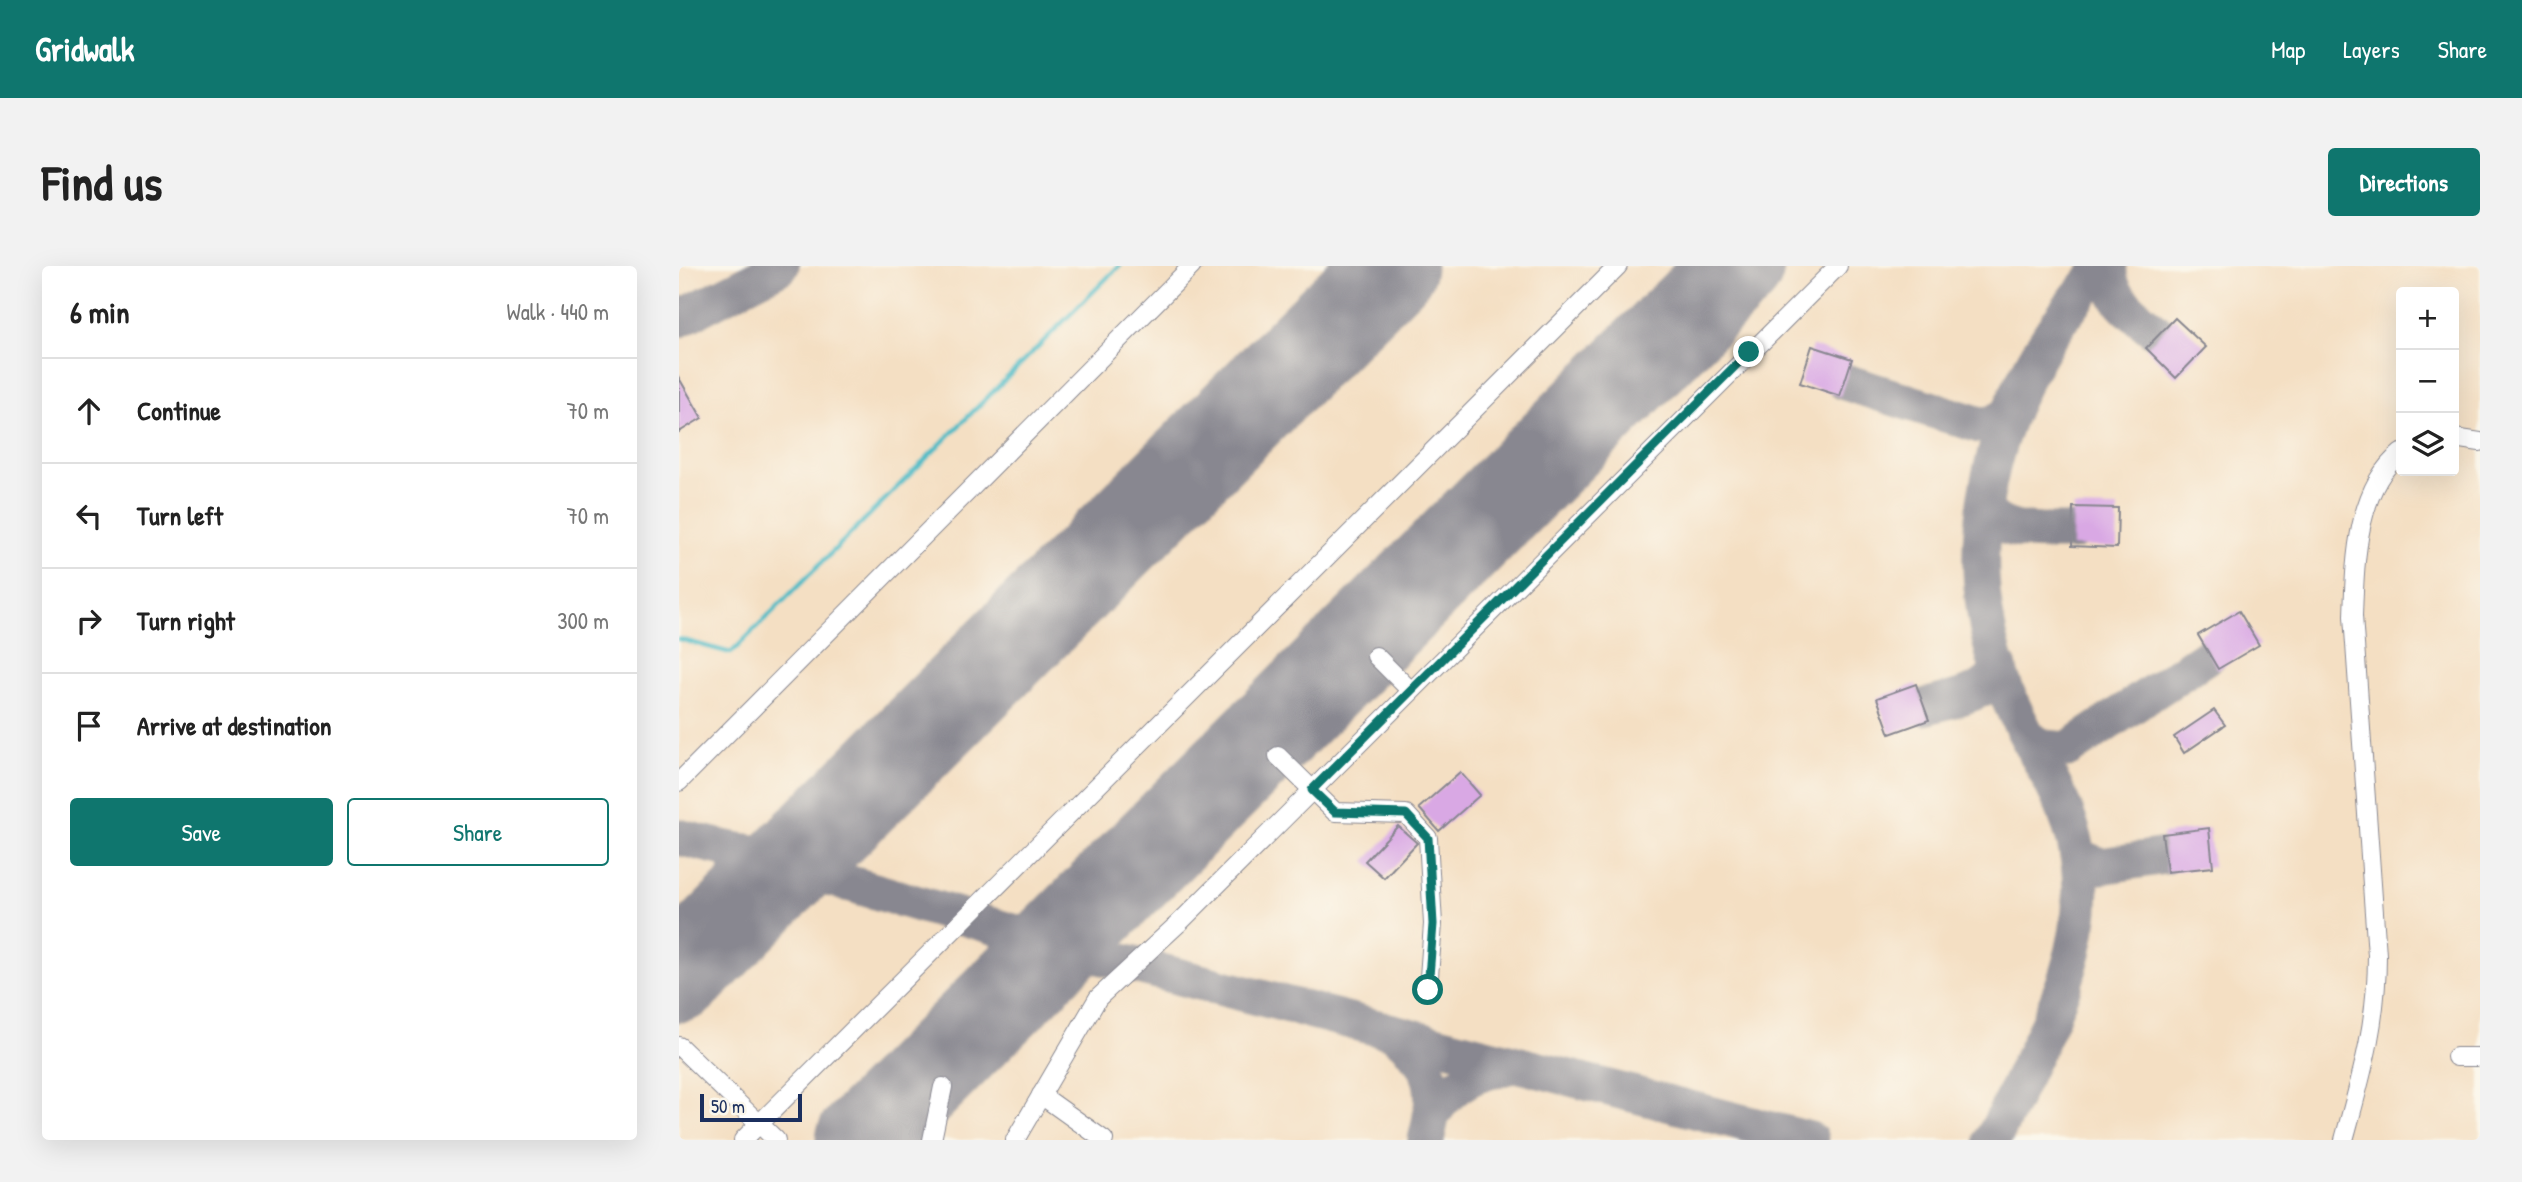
<!DOCTYPE html>
<meta charset="utf-8">
<style>
:root{--surface:#fff;--page:#f2f2f2;--text:#222;--muted:#767676;--line:#e0e0e0;--accent:#0f766e}
body{margin:0;font-family:"Patrick Hand",sans-serif;background:var(--page);color:var(--text)}
.controls{position:absolute;right:21px;top:21px;display:grid;overflow:hidden;border-radius:7px;box-shadow:0 7px 28px #0002}
.controls button{width:63px;height:63px;display:grid;place-items:center;padding:0;border:0;border-bottom:2px solid var(--line);background:var(--surface);color:var(--text);font:35px sans-serif}
.scale{position:absolute;left:21px;bottom:18px;width:102px;box-sizing:border-box;padding-left:7px;border:4px solid #1b2f5e;border-top:0;font-size:19px;line-height:24px;white-space:nowrap;color:#1b2f5e;-webkit-text-stroke:5px #fbf7ec;paint-order:stroke}
.stop{position:absolute;width:21px;height:21px;margin:-16px;border:5px solid #0f766e;border-radius:50%;background:#fff}
.stop.end{background:#0f766e;border-color:#fff;box-shadow:0 2px 7px #0008}
.list{margin:0;padding:0;list-style:none}
h2{display:flex;justify-content:space-between;align-items:center;height:91px;margin:0;padding:0 28px;font-size:30px}
h2 small{font-size:23px;font-weight:400;color:var(--muted)}
.list li{display:grid;grid-template-columns:46px 1fr auto;gap:21px;align-items:center;box-sizing:border-box;height:105px;padding:0 28px;border-top:2px solid var(--line)}
.list b{display:block;font-size:26px;white-space:nowrap}
.list em{font-size:23px;font-style:normal;color:var(--muted)}
.actions{display:flex;gap:14px;padding:21px 28px}
.actions a{flex:1;padding:16px 0;border:2px solid var(--accent);border-radius:7px;text-align:center;font-size:24px;color:var(--accent)}
.actions .main{background:var(--accent);color:#fff}
.icon{flex:none;width:38px;height:38px;fill:none;stroke:currentColor;stroke-width:2;stroke-linecap:round;stroke-linejoin:round}
.map{position:relative;flex:none;width:1801px;height:874px;overflow:hidden;border-radius:7px}
header{display:flex;align-items:center;gap:42px;box-sizing:border-box;height:98px;padding:0 35px;background:var(--accent);color:#fff}
header strong{font-size:33px}
nav{display:flex;gap:38px;margin-inline-start:auto;font-size:24px}
.intro{display:flex;align-items:center;justify-content:space-between;box-sizing:border-box;height:168px;padding:0 42px}
h1{margin:0;font-size:49px}
.button{padding:18px 32px;border-radius:7px;background:var(--accent);color:#fff;font-size:24px;font-weight:700}
main{display:flex;gap:42px;padding:0 42px}
aside{flex:1;background:var(--surface);border-radius:7px;box-shadow:0 7px 28px #0002}
.map>svg:first-child{display:block}
</style>
<header>
<strong>Gridwalk</strong>
<nav><a>Map</a><a>Layers</a><a>Share</a></nav>
</header>
<div class="intro"><h1>Find us</h1><a class="button">Directions</a></div>
<main>
<aside>
<h2>6 min<small>Walk · 440 m</small></h2>
<ul class="list">
<li><svg class="icon" aria-label="ahead" viewBox="0 0 24 24"><path d="M12 20V5M6 11l6-6 6 6"/></svg><div><b>Continue</b></div><em>70 m</em></li>
<li><svg class="icon" aria-label="left" viewBox="0 0 24 24"><path d="M17 20v-9H6M10 6l-5 5 5 5"/></svg><div><b>Turn left</b></div><em>70 m</em></li>
<li><svg class="icon" aria-label="right" viewBox="0 0 24 24"><path d="M7 20v-9h11M14 6l5 5-5 5"/></svg><div><b>Turn right</b></div><em>300 m</em></li>
<li><svg class="icon" aria-label="arrive" viewBox="0 0 24 24"><path d="M6 21V4h12l-3 4 3 4H6"/></svg><div><b>Arrive at destination</b></div></li>
</ul>
<div class="actions"><a class="main">Save</a><a>Share</a></div>
</aside>
<div class="map">
<svg width="1801" height="874" viewBox="0 0 1801 874">
<rect width="100%" height="100%" fill="#fbf7ec"/>
<filter id="ink" filterUnits="userSpaceOnUse"><feTurbulence type="fractalNoise" baseFrequency=".0143" numOctaves="2"/><feDisplacementMap in="SourceGraphic" scale="14" xChannelSelector="R" yChannelSelector="G"/><feConvolveMatrix kernelMatrix="1 2 1 2 8 2 1 2 1" color-interpolation-filters="sRGB"/></filter>
<filter id="wash" filterUnits="userSpaceOnUse"><feTurbulence type="fractalNoise" baseFrequency=".00686" numOctaves="4" result="noise"/><feDisplacementMap in="SourceGraphic" scale="28" xChannelSelector="R" yChannelSelector="G"/><feGaussianBlur stdDeviation="1.57" result="paint"/><feColorMatrix in="noise" values="0 0 0 0 0 0 0 0 0 0 0 0 0 0 0 0 0 1.4 0 .05"/><feComposite in="paint" operator="in"/></filter>
<g filter="url(#wash)">
<rect width="100%" height="100%" fill="#f4dfc3"/>
<g fill="none" stroke-linecap="round" stroke-linejoin="round">
<!-- stream -->
<polyline stroke="#4dbbc6" stroke-width="4.5" points="0,373 52,387 440,0"/>
<!-- taxiway -->
<g stroke="#888790" stroke-width="37">
<path d="M1430,0c-3,32 28,49 50,68"/>
<polyline points="0,53 102,0"/>
<polyline points="1166,116 1301,159 1313,158 1328,150"/>
<path d="M1306,243c15,28 60,22 88,23"/>
<path d="M1245,441c26,-8 65,-11 75,-39"/>
<polyline points="1353,475 1366,482 1388,484 1531,388"/>
<path d="M151,559c-9,24 -5,42 16,58"/>
<path d="M0,571c41,11 80,21 123,16"/>
<polyline points="52,585 64,608 67,643"/>
<polyline points="1399,591 1422,600 1486,590"/>
<polyline points="103,608 155,613 378,679 1131,874"/>
<polyline points="338,668 348,693 345,712"/>
<path d="M715,767c42,34 45,56 32,107"/>
<path d="M753,848c23,-34 44,-41 83,-49"/>
<path d="M1313,874c13,-23 24,-48 35,-72 31,-63 59,-124 53,-196 -5,-67 -48,-117 -72,-176 -62,-152 -13,-315 97,-430"/>
</g>
<!-- runway -->
<g stroke="#888790" stroke-width="93">
<polyline points="0,710 711,0"/>
<polyline points="183,874 1059,0"/>
</g>
</g>
<g id="blocks">
<!-- building -->
<g fill="#d9a8e4">
<polygon points="1496,52 1527,81 1497,112 1467,82"/>
<polygon points="1133,80 1173,93 1161,130 1121,117"/>
<polygon points="0,112 23,152 0,166"/>
<polygon points="1394,241 1439,242 1438,282 1393,280"/>
<polygon points="1560,345 1580,379 1539,403 1519,369"/>
<polygon points="1237,418 1250,454 1211,468 1198,432"/>
<polygon points="1535,444 1546,459 1505,487 1495,471"/>
<polygon points="781,506 801,529 760,565 740,542"/>
<polygon points="719,560 738,577 705,612 686,595"/>
<polygon points="1530,562 1534,601 1488,606 1483,568"/>
</g>
</g>
</g>
<g filter="url(#ink)">
<use href="#blocks" fill-opacity="0" stroke="#888790" stroke-width="2"/>
<g fill="none" stroke-linecap="round" stroke-linejoin="round">
<defs>
<g id="minor">
<polyline points="1775,172 1801,176"/>
<polyline points="697,390 732,425"/>
<polyline points="599,490 656,546 727,548 749,572 754,658 749,724"/>
<polyline points="0,516 513,0"/>
<polyline points="0,780 97,874"/>
<polyline points="1777,791 1801,791"/>
<polyline points="362,829 425,874"/>
<polyline points="64,874 939,0"/>
<polyline points="253,874 264,821"/>
<polyline points="336,874 419,732 501,656 1159,0"/>
<path d="M1665,874c18,-66 33,-116 33,-185l-24,-339c2,-54 3,-127 48,-163"/>
</g>
</defs>
<!-- minor casing -->
<use href="#minor" stroke="#888790" stroke-width="20"/>
<!-- minor -->
<use href="#minor" stroke="#fff" stroke-width="18"/>
</g>
</g>
<g fill="none" stroke-linecap="round" stroke-linejoin="round" filter="url(#ink)">
<!-- route -->
<polyline stroke="#0f766e" stroke-width="9" points="749,724 754,658 749,572 727,548 656,546 633,524 1070,86"/>
</g>
</svg>
<div class="controls">
<button>+</button>
<button>−</button>
<button><svg class="icon" aria-label="layers" viewBox="0 0 24 24"><path d="M12 4l9 5-9 5-9-5zM3 14l9 5 9-5"/></svg></button>
</div>
<div class="scale">50 m</div>
<div class="stop" style="left:749px;top:724px"></div>
<div class="stop end" style="left:1070px;top:86px"></div>
</div>
</main>
